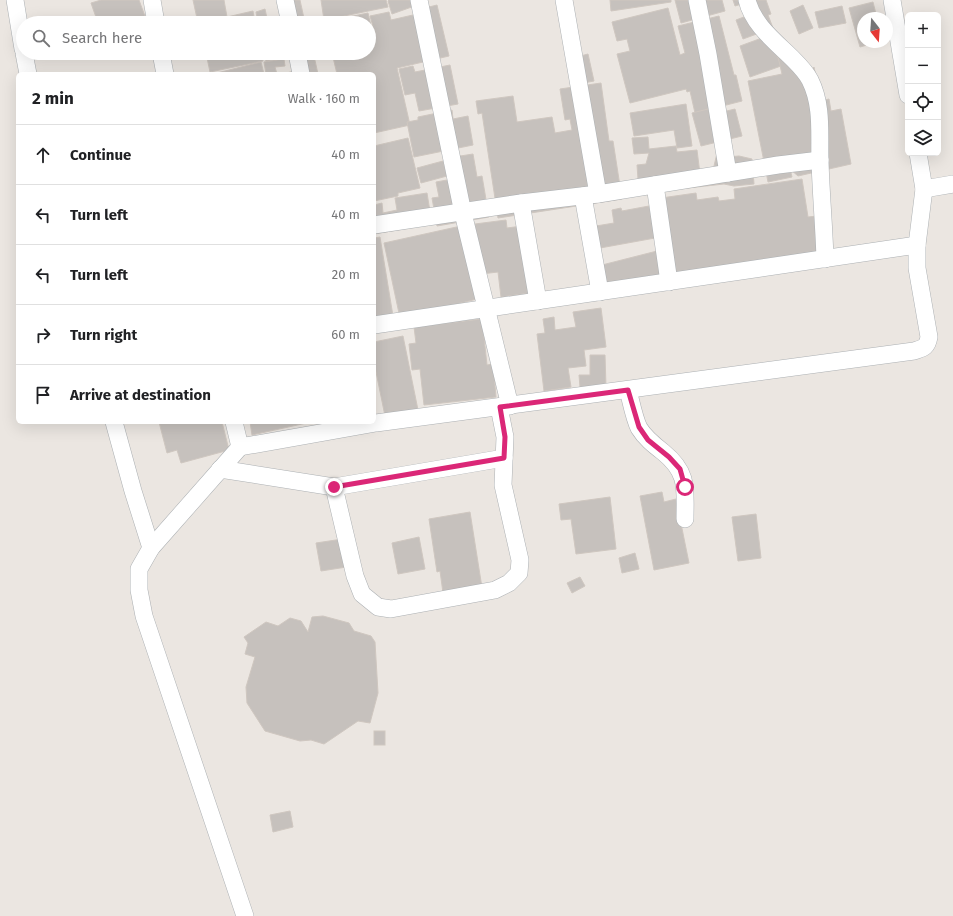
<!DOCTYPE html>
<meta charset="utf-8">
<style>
:root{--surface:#fff;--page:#f2f2f2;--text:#202124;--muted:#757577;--line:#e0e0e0}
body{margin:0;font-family:"Fira Sans",sans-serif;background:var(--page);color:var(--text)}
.controls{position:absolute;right:12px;top:12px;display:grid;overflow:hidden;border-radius:6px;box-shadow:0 4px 16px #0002}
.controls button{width:36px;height:36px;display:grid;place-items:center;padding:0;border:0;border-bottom:1px solid var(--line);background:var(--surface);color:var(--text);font:20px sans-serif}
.compass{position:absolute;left:857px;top:12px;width:36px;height:36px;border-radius:50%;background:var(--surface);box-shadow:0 4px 16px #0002;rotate:163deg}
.stop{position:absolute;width:12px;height:12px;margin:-9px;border:3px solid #db2777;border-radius:50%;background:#fff}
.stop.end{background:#db2777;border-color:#fff;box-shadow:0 1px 4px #0008}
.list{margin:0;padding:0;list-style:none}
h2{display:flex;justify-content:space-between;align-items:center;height:52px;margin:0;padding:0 16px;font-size:17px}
h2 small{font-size:13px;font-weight:400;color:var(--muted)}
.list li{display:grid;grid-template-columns:26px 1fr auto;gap:12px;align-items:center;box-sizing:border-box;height:60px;padding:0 16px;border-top:1px solid var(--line)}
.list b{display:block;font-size:15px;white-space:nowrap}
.list em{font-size:13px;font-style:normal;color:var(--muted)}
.icon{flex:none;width:22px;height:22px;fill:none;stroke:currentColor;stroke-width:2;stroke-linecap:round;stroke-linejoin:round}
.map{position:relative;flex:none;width:953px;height:916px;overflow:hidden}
.search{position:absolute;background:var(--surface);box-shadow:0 4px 16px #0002;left:16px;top:16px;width:360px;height:44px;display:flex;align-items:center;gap:10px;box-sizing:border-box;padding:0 14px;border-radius:22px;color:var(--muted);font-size:15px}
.panel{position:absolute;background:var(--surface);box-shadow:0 4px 16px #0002;left:16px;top:72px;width:360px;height:352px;border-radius:6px}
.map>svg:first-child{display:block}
</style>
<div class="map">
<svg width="953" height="916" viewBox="0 0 953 916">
<rect width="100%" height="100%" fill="#ebe6e1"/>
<!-- building -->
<g fill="#c6c1bd" stroke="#cfc7c0">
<polygon points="101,0 139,0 146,19 135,23 98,23 91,3"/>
<polygon points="193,0 224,0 227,17 253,11 255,23 198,23"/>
<polygon points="288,0 300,0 305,23 293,23"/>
<polygon points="321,0 386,0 388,7 324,20"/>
<polygon points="389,0 418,0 420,4 392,14 388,1"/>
<polygon points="610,0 671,0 671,2 611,11"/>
<polygon points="675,0 722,0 725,11 681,23"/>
<polygon points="733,0 766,0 771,14 768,15 773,28 743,39 736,20 749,15 745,3 735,6"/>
<polygon points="873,2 877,18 863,18 863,42 878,42 860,47 849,8"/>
<polygon points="437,5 449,56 397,68 410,125 374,133 374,74 337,74 332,53 369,53 369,23 325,22 368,13 371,26 373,26 370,16 389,12 391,20 426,12 425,8"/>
<polygon points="803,5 813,28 799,34 790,11"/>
<polygon points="842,6 846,23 819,28 815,12"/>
<polygon points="668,8 680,55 685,53 678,26 719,16 734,75 736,75 742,101 695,113 690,91 687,92 686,89 630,103 617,54 630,51 627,39 617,41 612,22"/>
<polygon points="265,9 268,23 258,23 256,12"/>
<polygon points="770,35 781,66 750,77 740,46"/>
<polygon points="784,50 804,79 814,67 820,96 812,103 829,99 831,111 841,109 851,164 798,176 790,169 792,177 768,182 748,81 782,74 778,57"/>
<polygon points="206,53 261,53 263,61 210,72"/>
<polygon points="264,53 306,53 266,61"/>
<polygon points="588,54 594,81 578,84 573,58"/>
<polygon points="314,56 318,74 282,74 299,70 296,59"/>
<polygon points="284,59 285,66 275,67 277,74 266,74 264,62"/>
<polygon points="261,62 264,74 213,74"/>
<polygon points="450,65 458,104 419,111 415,93 405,95 399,69 413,66 415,72"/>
<polygon points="601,83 609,141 613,141 622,199 498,218 482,113 478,114 476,101 513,96 517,122 552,117 555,133 572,130 570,119 565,120 560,89"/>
<polygon points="686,104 692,146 677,148 674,130 634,136 630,113"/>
<polygon points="708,109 710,115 735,109 742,136 701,146 692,113"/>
<polygon points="452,110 453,119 468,116 473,145 414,157 407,122 418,120 418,117"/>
<polygon points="648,137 649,149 676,146 677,152 697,150 700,174 715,178 714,166 718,149 727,157 739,156 752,159 754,184 734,186 724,184 642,193 646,178 638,179 637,165 646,164 649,153 634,154 632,138"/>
<polygon points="408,138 420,188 398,193 398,196 374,201 374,146"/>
<polygon points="473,154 477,177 482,176 489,217 437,226 432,198 439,197 436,182 458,178 454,157"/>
<polygon points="443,161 447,176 421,183 417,168"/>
<polygon points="802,179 808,217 817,216 823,253 675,275 661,198 696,193 697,200 718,197 719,201 735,199 734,189"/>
<polygon points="427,193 432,224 374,234 374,205 382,203 383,213 397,210 395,198"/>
<polygon points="649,206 655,238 600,248 596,226 614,223 612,210 621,208 622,211"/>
<polygon points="506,220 507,228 522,226 530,293 501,297 498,272 481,274 475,224"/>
<polygon points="461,226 477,299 400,318 384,243"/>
<polygon points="380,237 393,316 374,319 374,238"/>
<polygon points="657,251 663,274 607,288 602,265"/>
<polygon points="601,308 606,347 584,350 586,366 568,368 571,387 544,391 537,334 545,333 543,319 554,317 555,330 576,327 573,312"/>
<polygon points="482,319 487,365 493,364 496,397 424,405 420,369 412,370 409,344 416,343 414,327"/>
<polygon points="403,336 418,410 385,416 374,362 374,342"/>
<polygon points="590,355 605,355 606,387 580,387 579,375 590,375"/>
<polygon points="159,422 222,422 229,450 181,463 177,450 167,453"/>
<polygon points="250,422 311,422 252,435"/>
<polygon points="662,492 664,502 676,499 689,563 654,570 640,496"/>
<polygon points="610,497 616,549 576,554 571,519 561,520 559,504"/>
<polygon points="470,512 483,594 444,600 440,571 437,572 429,519"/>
<polygon points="756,514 761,558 738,561 732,517"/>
<polygon points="419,537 425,569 398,574 392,543"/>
<polygon points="349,538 353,566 321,571 316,543"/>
<polygon points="635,553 639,569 622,573 619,558"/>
<polygon points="580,577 585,586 572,593 567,583"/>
<polygon points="323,616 349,623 354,631 371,636 375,642 378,693 370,723 358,721 324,744 311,740 300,741 265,731 247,703 246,687 255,657 245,654 248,643 244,637 266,622 278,626 290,618 301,621 308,632 312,617"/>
<rect x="374" y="731" width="11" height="14"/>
<polygon points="290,811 293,827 273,832 270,815"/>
</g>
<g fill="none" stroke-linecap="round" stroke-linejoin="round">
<defs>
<g id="minor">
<polyline points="15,0 23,49"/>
<polyline points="152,0 156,23"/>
<polyline points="285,0 290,23"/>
<polyline points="419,0 463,213 510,406"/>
<polyline points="564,0 598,194"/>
<polyline points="697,0 708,54 728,173"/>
<path d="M747,0c6,25 29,42 46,59 6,6 13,13 17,21 13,26 9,54 10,81 1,33 4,65 5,98"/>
<polyline points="892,0 908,95"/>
<polyline points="24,53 28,74"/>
<polyline points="161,53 165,74"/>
<polyline points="297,53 301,74"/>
<polyline points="655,185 669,282"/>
<polyline points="924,189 953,184"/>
<polyline points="583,196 600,292"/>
<polyline points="521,203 538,301"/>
<polyline points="374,225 521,203 598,194 778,165 820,160"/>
<polyline points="374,325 917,245 924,189 918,153"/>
<path d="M628,390c3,11 6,28 11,38 6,10 15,17 24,24 26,21 22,37 22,67"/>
<polyline points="114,422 133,491 151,548"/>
<path d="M234,422l6,25 136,-24 538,-72c9,-3 13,-3 15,-14l-12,-69v-23"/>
<polyline points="240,447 151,548 139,569 139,590 144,616 245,916"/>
<polyline points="220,469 334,487 504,458"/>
<polyline points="334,487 355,576 362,594 378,607 391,609 495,590 509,583 519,573 520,560 503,485 505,437 499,407"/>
</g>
</defs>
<!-- minor casing -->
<use href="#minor" stroke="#acb0b3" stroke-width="18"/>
<!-- minor -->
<use href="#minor" stroke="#fff" stroke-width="17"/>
</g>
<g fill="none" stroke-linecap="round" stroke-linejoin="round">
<!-- route -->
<polyline stroke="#db2777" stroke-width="5" points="334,487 504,458 505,437 500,407 628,390 639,427 648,440 669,457 680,469 685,487"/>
</g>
</svg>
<div class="controls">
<button>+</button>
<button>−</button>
<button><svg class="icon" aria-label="locate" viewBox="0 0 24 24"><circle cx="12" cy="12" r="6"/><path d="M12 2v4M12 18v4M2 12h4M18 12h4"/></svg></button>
<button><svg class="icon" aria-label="layers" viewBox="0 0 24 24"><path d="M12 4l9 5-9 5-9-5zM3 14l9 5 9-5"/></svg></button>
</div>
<svg class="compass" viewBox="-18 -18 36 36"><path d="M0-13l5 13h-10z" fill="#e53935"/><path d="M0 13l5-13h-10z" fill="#757577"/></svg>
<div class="stop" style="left:685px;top:487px"></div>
<div class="stop end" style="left:334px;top:487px"></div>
<div class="search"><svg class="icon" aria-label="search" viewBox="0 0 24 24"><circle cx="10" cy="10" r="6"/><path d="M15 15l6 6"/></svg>Search here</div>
<section class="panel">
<h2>2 min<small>Walk · 160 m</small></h2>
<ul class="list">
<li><svg class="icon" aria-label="ahead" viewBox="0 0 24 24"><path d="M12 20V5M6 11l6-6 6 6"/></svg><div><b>Continue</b></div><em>40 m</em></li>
<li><svg class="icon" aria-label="left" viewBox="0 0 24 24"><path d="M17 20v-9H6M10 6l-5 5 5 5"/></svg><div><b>Turn left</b></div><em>40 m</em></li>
<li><svg class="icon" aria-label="left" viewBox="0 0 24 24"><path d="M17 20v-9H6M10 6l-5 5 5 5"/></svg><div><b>Turn left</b></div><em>20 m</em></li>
<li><svg class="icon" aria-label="right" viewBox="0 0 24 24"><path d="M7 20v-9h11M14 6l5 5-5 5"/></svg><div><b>Turn right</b></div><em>60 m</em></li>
<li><svg class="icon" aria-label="arrive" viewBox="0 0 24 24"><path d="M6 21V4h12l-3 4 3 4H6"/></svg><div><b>Arrive at destination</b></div></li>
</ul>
</section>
</div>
